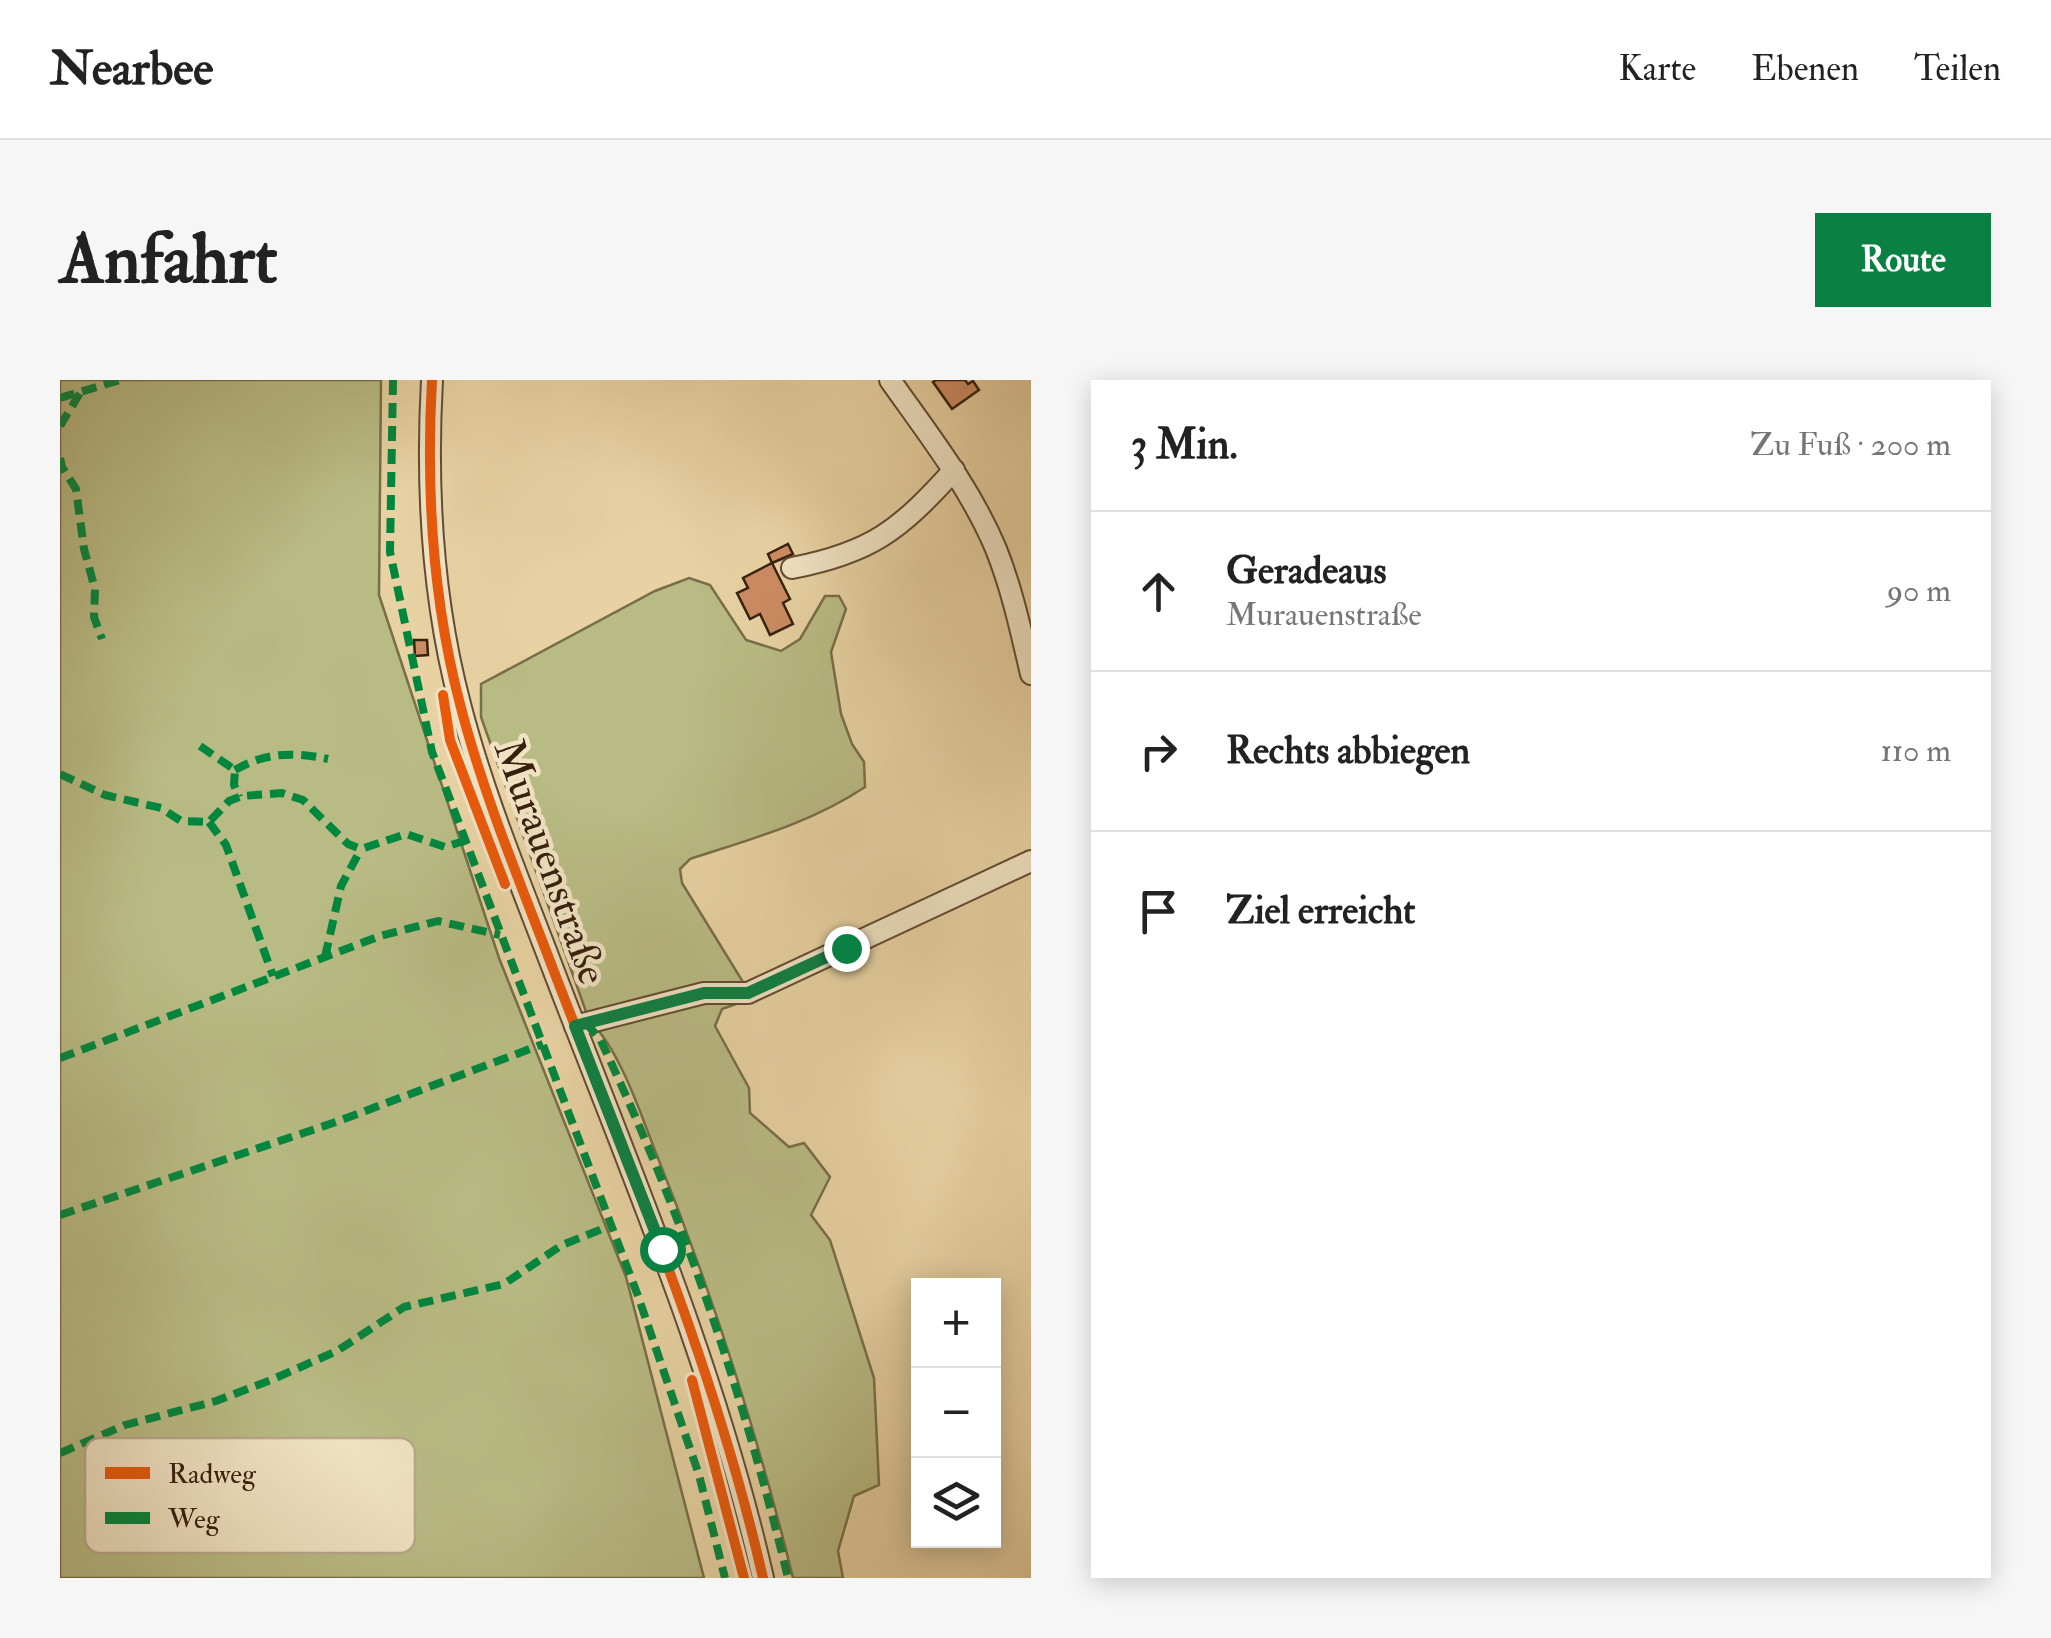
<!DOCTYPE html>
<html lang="de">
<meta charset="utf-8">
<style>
:root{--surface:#fff;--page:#f6f6f6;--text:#222;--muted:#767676;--line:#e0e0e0;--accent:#0b8043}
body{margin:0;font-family:"IM FELL Double Pica",serif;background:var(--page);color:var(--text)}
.controls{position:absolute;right:30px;bottom:30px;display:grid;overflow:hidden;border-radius:0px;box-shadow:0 5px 25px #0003}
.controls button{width:90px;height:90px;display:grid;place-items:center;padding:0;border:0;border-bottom:2px solid var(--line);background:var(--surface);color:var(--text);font:50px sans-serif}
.stop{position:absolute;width:30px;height:30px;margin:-22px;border:8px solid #0b8043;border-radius:50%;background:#fff}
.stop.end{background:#0b8043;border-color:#fff;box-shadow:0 2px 10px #0008}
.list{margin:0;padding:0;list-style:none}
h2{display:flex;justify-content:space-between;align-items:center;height:130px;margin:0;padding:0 40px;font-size:42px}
h2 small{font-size:32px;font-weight:400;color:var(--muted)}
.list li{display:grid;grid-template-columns:65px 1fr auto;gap:30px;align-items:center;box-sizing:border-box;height:160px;padding:0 40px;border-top:2px solid var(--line)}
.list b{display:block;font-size:38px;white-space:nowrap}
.list p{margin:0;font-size:32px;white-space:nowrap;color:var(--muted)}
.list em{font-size:32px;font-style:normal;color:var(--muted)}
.icon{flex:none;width:55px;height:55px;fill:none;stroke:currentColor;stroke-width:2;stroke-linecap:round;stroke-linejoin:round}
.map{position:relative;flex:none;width:971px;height:1198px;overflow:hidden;border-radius:0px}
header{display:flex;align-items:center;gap:60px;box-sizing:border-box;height:140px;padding:0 50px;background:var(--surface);border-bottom:2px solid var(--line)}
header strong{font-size:48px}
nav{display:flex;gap:55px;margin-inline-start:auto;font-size:35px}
.intro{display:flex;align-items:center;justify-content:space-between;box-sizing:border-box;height:240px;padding:0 60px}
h1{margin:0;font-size:70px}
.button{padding:25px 45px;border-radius:0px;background:var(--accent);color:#fff;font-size:35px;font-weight:700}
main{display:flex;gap:60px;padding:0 60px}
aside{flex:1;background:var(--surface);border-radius:0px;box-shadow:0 5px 25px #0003}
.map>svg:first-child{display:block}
</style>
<header>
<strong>Nearbee</strong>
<nav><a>Karte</a><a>Ebenen</a><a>Teilen</a></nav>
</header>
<div class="intro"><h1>Anfahrt</h1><a class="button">Route</a></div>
<main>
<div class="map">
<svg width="971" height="1198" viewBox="0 0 971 1198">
<rect width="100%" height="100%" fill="#e8d2a3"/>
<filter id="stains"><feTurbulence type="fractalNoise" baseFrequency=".002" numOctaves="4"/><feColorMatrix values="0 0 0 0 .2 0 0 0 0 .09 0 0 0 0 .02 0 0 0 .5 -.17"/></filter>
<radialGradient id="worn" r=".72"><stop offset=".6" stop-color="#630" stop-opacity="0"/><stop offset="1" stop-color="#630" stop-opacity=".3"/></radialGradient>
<!-- green -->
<g fill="#b9bb84" stroke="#786e48" stroke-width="2.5">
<polygon points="0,0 321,0 319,215 439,578 566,897 644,1198 0,1198"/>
<path d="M629,198l21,7 36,55 35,11 19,-12 25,-43h14l7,13 -15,43 10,62 11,30 12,18 1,25c-54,36 -114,52 -175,72l-10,10 2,14 61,99 -4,21 -17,6 -7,17 34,62 1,25 39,34 15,-4 26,34 -19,38 19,25 44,138 5,107 -25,11 -16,55 5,27h-50c-36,-147 -82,-289 -139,-430 -15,-39 -35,-99 -65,-128l-108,-303v-33l174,-93z"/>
</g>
<!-- building -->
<g fill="#cc8c63" stroke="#37200d" stroke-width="2.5">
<polygon points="876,0 905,0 908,4 913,1 919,10 892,29 873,2"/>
<polygon points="728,164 733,174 712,183 708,174"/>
<polygon points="712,183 730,219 723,223 733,244 710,255 700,234 690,239 677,213 688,208 683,198"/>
<polygon points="354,260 367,260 368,275 355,276"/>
</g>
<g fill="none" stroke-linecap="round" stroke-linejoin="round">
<defs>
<g id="minor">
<path d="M372,0c-6,108 0,218 28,324 23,90 60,178 93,265 77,201 162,398 210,609"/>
<path d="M830,0c38,54 80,107 106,169 16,40 25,82 35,125"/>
<path d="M732,188c79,-15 108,-38 162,-98"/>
<polyline points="515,646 644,613 688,613 971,481"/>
</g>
</defs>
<!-- minor casing -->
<use href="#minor" stroke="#634c32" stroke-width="24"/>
<!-- minor -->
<use href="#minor" stroke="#f0e2c3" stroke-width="20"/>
<!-- quiet -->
<g stroke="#00873e" stroke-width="8" stroke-dasharray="15 8" stroke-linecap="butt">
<polyline points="333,0 330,172 372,372 578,916 639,1095 665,1198"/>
<polyline points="0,18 60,0"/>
<polyline points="0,46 20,13"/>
<polyline points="0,78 2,87 16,109 24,169 35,209 34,237 42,259"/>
<polyline points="140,366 175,390 174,405 179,417"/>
<path d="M175,390c31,-18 59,-18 93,-11"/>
<polyline points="0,394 45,415 101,428 121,441 149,442 169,421 182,416 222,413 243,420 288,464 301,469 346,454 385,467 407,460"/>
<polyline points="149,442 166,465 213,596"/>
<polyline points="265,577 281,506 301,469"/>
<path d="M526,643l14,16c82,173 143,353 188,539"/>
<polyline points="0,678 320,556 378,541 440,555"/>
<polyline points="0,835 276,742 483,664"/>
<polyline points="0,1073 65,1045 156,1021 211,1000 277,971 344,927 444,904 502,865 552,845"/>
</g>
<defs>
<g id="cycleway">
<path d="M372,0c-6,108 0,218 28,324 23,90 60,178 93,265 77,201 162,398 210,609"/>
<polyline points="383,315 390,360 445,504"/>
<polyline points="632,1000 684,1198"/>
</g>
</defs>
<!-- cycleway casing -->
<use href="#cycleway" stroke="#f0e2c3" stroke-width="16"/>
<!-- cycleway -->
<use href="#cycleway" stroke="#e8590c" stroke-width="10"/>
</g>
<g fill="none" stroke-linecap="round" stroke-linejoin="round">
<!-- route -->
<polyline stroke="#0b8043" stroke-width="12" points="602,869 515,646 644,613 688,613 786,568"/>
</g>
<g text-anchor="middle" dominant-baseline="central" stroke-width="9" stroke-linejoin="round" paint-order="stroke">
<!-- street labels -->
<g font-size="42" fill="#37200d" stroke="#f0e2c3">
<text transform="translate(490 482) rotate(70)">Murauenstraße</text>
</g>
</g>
<!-- legend -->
<rect x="25" y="1058" width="330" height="115" rx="15" fill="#f0e2c3" stroke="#b8a88c" stroke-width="2.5"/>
<rect x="45" y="1087" width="45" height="12" fill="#e8590c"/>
<rect x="45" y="1132" width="45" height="12" fill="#00873e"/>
<g font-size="28" fill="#37200d">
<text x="108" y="1103">Radweg</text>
<text x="108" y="1148">Weg</text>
</g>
<rect width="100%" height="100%" filter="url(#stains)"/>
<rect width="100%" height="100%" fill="url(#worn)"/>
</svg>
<div class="controls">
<button>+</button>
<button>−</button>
<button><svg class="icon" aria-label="layers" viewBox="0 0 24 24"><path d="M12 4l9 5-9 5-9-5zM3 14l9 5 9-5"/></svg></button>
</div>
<div class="stop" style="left:602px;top:869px"></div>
<div class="stop end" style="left:786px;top:568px"></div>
</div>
<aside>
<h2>3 Min.<small>Zu Fuß · 200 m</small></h2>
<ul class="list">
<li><svg class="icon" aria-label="ahead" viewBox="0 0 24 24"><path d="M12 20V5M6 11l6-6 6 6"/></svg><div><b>Geradeaus</b><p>Murauenstraße</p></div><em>90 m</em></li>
<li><svg class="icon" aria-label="right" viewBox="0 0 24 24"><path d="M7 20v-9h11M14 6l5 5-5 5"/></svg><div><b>Rechts abbiegen</b></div><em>110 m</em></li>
<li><svg class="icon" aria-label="arrive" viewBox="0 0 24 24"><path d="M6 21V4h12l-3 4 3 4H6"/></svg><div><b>Ziel erreicht</b></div></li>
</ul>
</aside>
</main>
